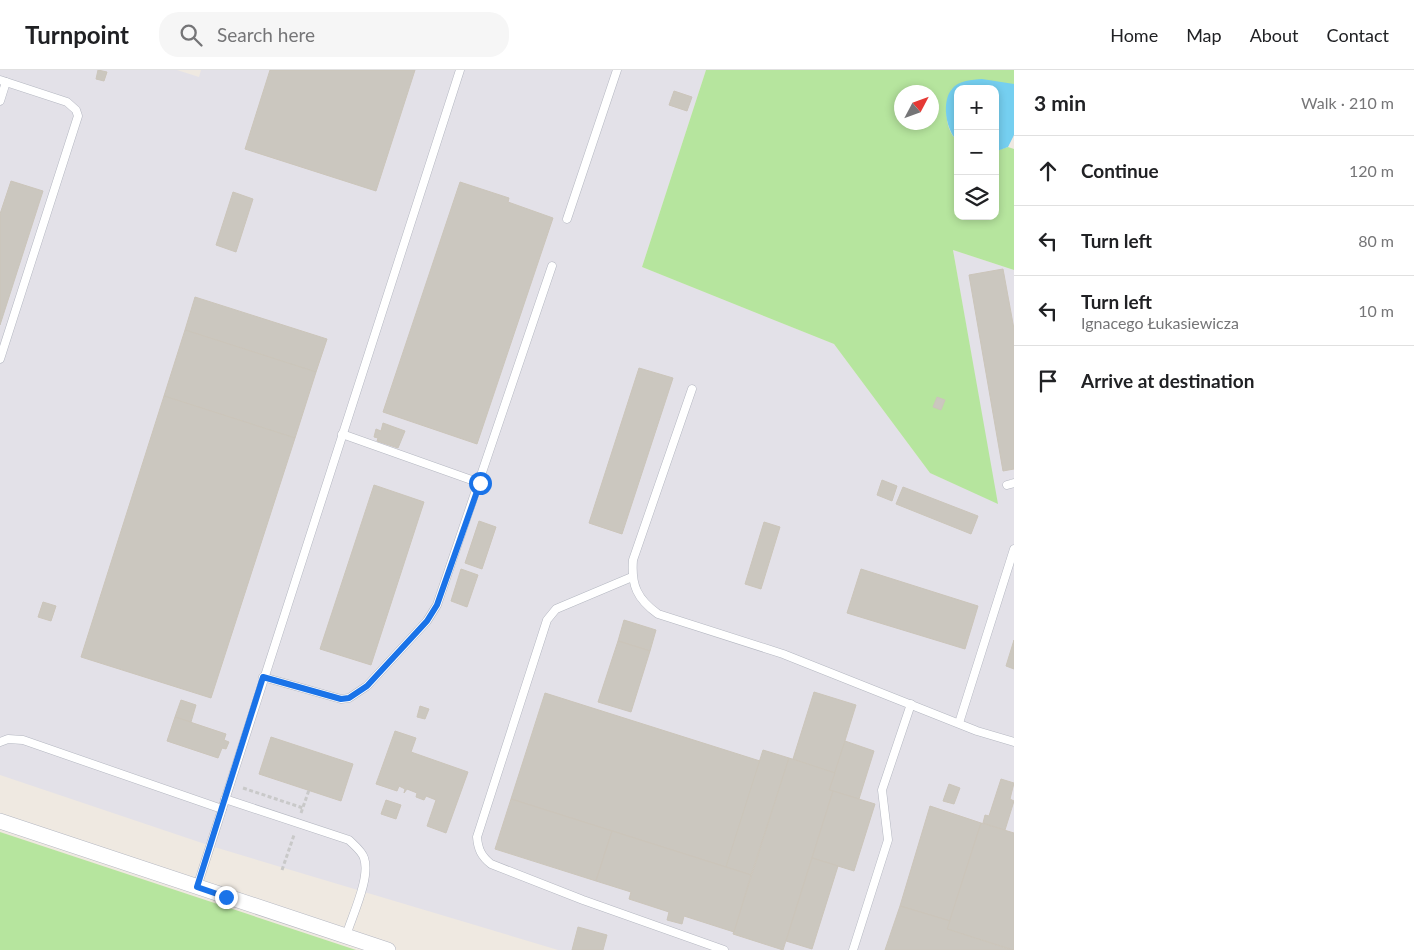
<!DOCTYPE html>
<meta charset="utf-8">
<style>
:root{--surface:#fff;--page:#f6f6f6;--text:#202124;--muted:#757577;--line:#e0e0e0}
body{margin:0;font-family:Lato,sans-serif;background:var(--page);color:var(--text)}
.controls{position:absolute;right:15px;top:15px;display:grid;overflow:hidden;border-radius:10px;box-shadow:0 2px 8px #0003}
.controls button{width:45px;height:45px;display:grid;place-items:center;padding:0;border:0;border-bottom:1px solid var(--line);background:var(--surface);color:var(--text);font:25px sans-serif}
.compass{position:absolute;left:894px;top:15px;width:45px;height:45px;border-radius:50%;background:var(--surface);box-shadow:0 2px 8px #0003;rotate:49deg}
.stop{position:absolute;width:15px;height:15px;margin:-11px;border:4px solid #1a73e8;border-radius:50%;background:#fff}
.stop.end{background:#1a73e8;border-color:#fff;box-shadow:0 1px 5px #0008}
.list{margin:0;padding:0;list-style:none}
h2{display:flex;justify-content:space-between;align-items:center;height:65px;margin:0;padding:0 20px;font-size:21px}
h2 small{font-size:16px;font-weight:400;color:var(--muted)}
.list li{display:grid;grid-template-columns:32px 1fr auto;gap:15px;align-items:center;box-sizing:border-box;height:70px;padding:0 20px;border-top:1px solid var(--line)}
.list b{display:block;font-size:19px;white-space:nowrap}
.list p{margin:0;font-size:16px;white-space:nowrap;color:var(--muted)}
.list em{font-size:16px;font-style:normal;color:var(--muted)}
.icon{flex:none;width:28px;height:28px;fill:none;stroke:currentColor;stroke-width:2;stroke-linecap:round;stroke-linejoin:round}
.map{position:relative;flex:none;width:1014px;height:880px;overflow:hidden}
header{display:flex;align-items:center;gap:30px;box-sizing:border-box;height:70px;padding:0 25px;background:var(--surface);border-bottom:1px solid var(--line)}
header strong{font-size:24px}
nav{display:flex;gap:28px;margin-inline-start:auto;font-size:18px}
.search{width:350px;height:45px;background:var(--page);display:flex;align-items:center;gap:12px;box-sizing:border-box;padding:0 18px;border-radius:20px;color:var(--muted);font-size:19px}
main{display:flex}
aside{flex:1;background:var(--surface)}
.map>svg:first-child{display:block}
</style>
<header>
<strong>Turnpoint</strong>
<div class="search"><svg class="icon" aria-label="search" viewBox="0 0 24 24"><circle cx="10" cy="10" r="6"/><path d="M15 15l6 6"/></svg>Search here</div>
<nav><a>Home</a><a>Map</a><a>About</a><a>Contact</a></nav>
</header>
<main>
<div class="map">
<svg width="1014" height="880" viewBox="0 0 1014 880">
<rect width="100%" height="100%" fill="#efe9e1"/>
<!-- industrial -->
<polygon fill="#e3e1e8" points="0,0 177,0 199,7 201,0 706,0 642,197 834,274 930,403 997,433 953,180 1014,200 1014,880 558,880 211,776 0,705"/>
<!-- green -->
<g fill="#b6e59e" fill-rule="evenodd">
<path d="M706,0h308v14l-62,5c-7,16 -9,40 6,52v75h37v-65l13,-4 6,2v121l-61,-20 45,254 -68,-31 -96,-129 -192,-77zM902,22h30v30h-30z"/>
<polygon points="0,762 356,880 0,880"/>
</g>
<!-- water -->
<path fill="#75cff0" d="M982,9l32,5v51l-6,12 -11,4 -2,-62h-37v52c-12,-9 -17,-40 -6,-52 7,-9 20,-9 30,-10z"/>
<!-- building -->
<g fill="#cbc7bf" stroke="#cbc5ba">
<polygon points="98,0 107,2 104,11 96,9"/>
<polygon points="270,0 415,0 376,121 245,79"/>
<polygon points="674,21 692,27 687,41 669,35"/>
<polygon points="11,111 43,121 0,255 0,144"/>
<polygon points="460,112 509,128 508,132 553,148 477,374 383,342"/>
<polygon points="233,122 253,129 236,182 216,175"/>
<polygon points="1003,199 1014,259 1014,399 1003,401 969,205"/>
<polygon points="195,227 327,269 316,302 185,260"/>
<polygon points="185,260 316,302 295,368 164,326"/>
<polygon points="639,298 673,308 622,464 589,453"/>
<polygon points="164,326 295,368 211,628 81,587"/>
<polygon points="937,327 945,330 941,340 933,337"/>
<polygon points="383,353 405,361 398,378 377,371 378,368 374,367 376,359 381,361"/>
<polygon points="882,410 897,416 892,431 877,425"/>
<polygon points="374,415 424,432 371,595 320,579"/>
<polygon points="903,417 978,446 971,464 896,434"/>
<polygon points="479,451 496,457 482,499 465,493"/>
<polygon points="764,452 780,457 761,519 745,514"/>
<polygon points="461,499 478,505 467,537 451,531"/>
<polygon points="861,499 978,536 965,579 847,543"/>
<polygon points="43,532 56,536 51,551 38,547"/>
<polygon points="624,550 656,560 650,581 618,571"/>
<polygon points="1014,570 1014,599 1006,596"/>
<polygon points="618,571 650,581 631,642 598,632"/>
<polygon points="814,622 856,635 835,703 793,689"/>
<polygon points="545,623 760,691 726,797 511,729"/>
<polygon points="181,630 196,635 191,652 175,647"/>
<polygon points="420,636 429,639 425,649 417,647"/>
<polygon points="175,647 226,664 224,670 229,672 226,679 222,678 218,688 167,671"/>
<polygon points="395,661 416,668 411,682 468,702 446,763 427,756 436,730 426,726 424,730 416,727 417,723 407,719 404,723 405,719 399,716 397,721 376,714"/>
<polygon points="271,667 353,694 341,731 259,704"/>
<polygon points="845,671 874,681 859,729 829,720"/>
<polygon points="763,680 789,688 751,805 726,797"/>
<polygon points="789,688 835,703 829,720 833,721 783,880 733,864"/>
<polygon points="1001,709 1014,713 1010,729 1014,731 1005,760 983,753 985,745 989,746"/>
<polygon points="949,714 960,718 954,734 943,731"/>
<polygon points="833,721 875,734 854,801 812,788"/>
<polygon points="511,729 612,761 596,811 495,779"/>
<polygon points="386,730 401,735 396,749 381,744"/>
<polygon points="930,736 981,753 950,851 900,836"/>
<polygon points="981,753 1014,763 1014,880 947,859"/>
<polygon points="612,761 751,805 734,862 684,846 682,854 667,850 669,842 629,829 631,822 596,811"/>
<polygon points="812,788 838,796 812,879 786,871"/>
<polygon points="900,836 950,851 947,859 1012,880 885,880"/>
<polygon points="578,857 607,865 603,880 572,880"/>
</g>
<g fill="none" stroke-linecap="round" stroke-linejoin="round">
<defs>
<g id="service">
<polyline points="0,10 67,32 76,40 78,46 0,289"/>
<polyline points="0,31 6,12"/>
<polyline points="567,149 617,0"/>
<path d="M692,319l-59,171c-2,25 4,39 25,54l125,40 194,77 37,11"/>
<polyline points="342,364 480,413"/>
<polyline points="1007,415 1014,413"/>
<path d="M632,507l-76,32 -9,11 -70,217c1,12 4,19 14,27l92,36 141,50"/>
<polyline points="263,607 341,629 349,628 367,616 427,551 437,535 552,196"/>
<polyline points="959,653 1014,479"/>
<polyline points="0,672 8,669 23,670 222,739"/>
<path d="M225,729l124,41c5,5 13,11 15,18 7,19 -12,58 -18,78"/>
<polyline points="197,817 460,0"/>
<polyline points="853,880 888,770 882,720 911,634"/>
</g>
<polyline id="minor" points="0,751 388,880"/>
</defs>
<!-- service casing -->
<use href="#service" stroke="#b4b7c1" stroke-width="9"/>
<!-- minor casing -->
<use href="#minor" stroke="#b4b7c1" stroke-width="16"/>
<!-- path -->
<g stroke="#c9c9c9" stroke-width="3" stroke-dasharray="4 2.5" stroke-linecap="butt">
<polyline points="243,718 303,738"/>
<polyline points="301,743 309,720"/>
<polyline points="282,800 294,765"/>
</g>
<!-- service -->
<use href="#service" stroke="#fff" stroke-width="8"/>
<!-- minor -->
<use href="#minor" stroke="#fff" stroke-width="15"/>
</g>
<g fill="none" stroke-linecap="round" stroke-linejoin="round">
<!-- route -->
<polyline stroke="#1a73e8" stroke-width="6" points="226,827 197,817 263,607 341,629 349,628 367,616 427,551 437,535 480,413"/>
</g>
</svg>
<div class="controls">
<button>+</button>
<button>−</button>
<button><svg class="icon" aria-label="layers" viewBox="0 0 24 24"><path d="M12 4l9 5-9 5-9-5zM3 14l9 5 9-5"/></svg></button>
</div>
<svg class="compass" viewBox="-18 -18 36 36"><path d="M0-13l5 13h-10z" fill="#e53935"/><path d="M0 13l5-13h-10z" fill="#757577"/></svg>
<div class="stop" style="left:480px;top:413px"></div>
<div class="stop end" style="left:226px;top:827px"></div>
</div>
<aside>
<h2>3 min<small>Walk · 210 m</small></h2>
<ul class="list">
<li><svg class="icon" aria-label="ahead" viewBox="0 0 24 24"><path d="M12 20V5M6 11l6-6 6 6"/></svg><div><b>Continue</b></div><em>120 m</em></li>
<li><svg class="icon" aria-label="left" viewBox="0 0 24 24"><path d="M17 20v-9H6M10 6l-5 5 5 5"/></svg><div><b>Turn left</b></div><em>80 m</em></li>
<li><svg class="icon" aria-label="left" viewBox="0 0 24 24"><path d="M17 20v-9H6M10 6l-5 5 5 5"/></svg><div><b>Turn left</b><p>Ignacego Łukasiewicza</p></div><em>10 m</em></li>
<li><svg class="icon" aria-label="arrive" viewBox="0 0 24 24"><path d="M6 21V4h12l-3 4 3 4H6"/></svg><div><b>Arrive at destination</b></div></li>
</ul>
</aside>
</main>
